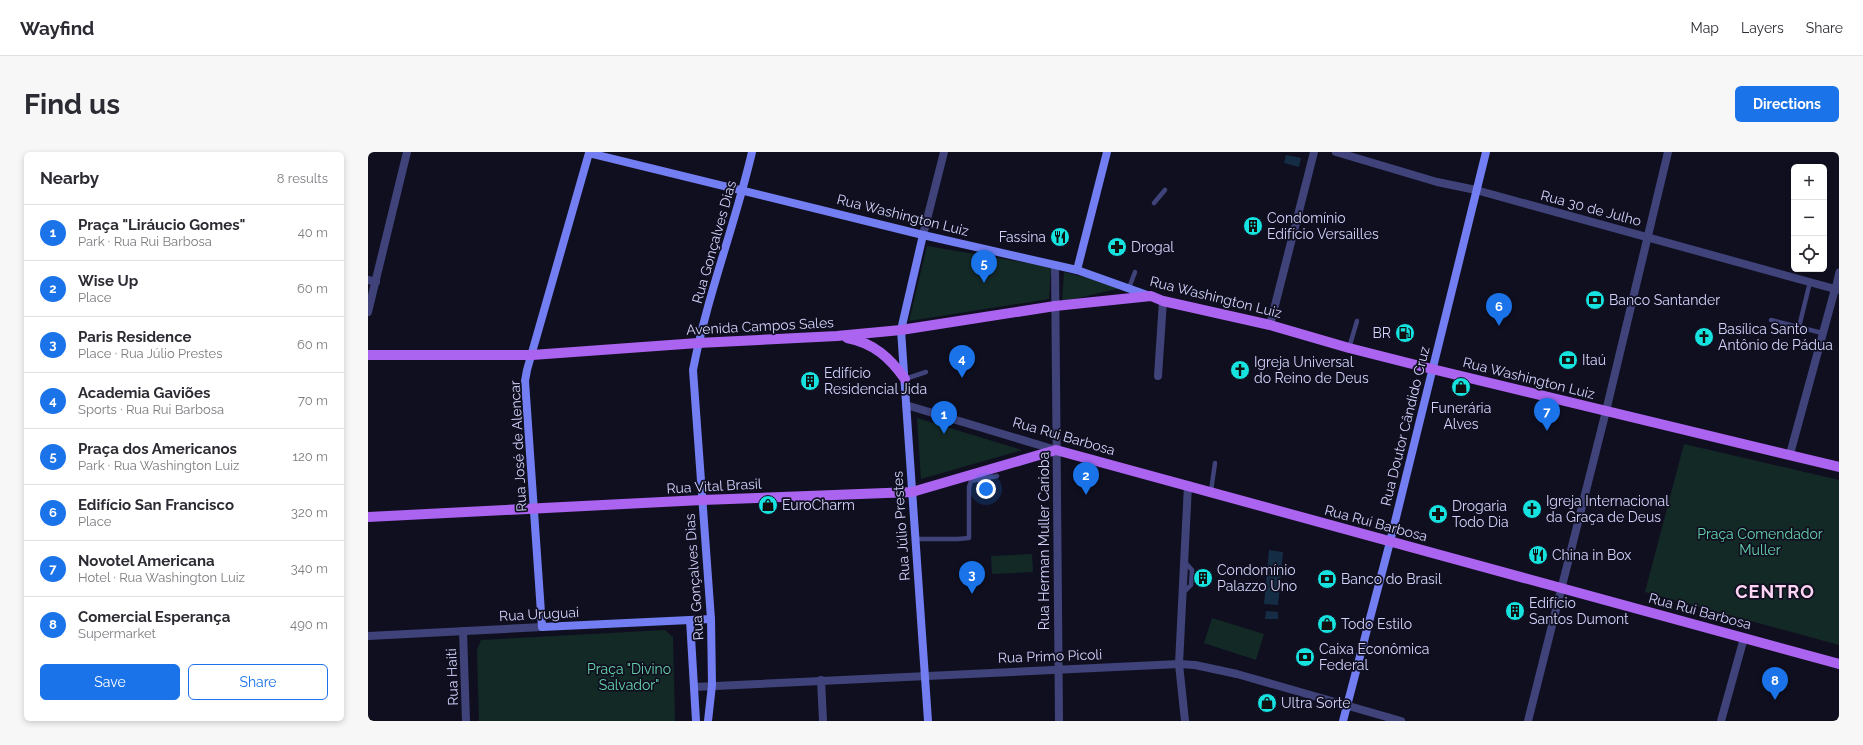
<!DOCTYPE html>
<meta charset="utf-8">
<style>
:root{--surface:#fff;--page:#f7f7f7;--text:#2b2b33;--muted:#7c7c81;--line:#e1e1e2;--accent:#1a73e8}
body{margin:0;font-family:Raleway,sans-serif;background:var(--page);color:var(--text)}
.controls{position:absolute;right:12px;top:12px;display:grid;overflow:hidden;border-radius:6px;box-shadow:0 2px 6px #0003}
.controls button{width:36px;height:36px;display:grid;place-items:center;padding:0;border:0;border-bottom:1px solid var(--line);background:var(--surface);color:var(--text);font:20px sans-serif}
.you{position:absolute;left:618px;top:337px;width:14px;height:14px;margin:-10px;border:3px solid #fff;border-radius:50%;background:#1a73e8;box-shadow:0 0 0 6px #1a73e833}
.badge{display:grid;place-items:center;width:26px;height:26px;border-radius:50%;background:var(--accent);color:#fff;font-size:13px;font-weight:700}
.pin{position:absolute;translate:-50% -33px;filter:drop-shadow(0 1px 2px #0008)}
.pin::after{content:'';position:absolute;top:21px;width:14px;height:12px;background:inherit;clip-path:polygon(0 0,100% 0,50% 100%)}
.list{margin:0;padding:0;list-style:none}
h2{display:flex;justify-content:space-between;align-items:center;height:52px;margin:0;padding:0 16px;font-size:17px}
h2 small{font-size:13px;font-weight:400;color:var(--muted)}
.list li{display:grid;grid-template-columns:26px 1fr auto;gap:12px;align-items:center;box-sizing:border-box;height:56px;padding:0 16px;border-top:1px solid var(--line)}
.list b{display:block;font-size:15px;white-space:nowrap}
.list p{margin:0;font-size:13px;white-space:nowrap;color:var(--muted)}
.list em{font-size:13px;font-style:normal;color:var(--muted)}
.actions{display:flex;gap:8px;padding:12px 16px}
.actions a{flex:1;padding:9px 0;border:1px solid var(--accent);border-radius:6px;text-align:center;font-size:14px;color:var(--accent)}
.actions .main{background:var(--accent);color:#fff}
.icon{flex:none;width:22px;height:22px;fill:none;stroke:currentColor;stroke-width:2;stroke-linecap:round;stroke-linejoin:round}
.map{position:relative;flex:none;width:1471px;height:569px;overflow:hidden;border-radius:6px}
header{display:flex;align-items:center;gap:24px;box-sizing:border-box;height:56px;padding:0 20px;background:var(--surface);border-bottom:1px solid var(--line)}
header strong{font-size:19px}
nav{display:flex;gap:22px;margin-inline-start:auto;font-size:14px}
.intro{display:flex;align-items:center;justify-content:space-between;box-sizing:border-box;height:96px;padding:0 24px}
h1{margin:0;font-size:28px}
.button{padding:10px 18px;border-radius:6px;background:var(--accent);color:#fff;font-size:14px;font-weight:700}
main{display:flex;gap:24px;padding:0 24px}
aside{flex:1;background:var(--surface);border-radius:6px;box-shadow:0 2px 6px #0003}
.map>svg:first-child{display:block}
</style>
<header>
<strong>Wayfind</strong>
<nav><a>Map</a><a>Layers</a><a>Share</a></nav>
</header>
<div class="intro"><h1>Find us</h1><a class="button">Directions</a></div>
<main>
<aside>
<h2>Nearby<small>8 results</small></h2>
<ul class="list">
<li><span class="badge">1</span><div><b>Praça &quot;Liráucio Gomes&quot;</b><p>Park · Rua Rui Barbosa</p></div><em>40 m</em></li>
<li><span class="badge">2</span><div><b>Wise Up</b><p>Place</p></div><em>60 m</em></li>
<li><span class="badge">3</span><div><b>Paris Residence</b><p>Place · Rua Júlio Prestes</p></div><em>60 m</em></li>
<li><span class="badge">4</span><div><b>Academia Gaviões</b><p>Sports · Rua Rui Barbosa</p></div><em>70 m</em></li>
<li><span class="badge">5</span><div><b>Praça dos Americanos</b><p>Park · Rua Washington Luiz</p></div><em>120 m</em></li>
<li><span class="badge">6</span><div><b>Edifício San Francisco</b><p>Place</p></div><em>320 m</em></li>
<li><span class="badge">7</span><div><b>Novotel Americana</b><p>Hotel · Rua Washington Luiz</p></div><em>340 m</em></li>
<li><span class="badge">8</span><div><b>Comercial Esperança</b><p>Supermarket</p></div><em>490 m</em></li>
</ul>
<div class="actions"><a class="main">Save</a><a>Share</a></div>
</aside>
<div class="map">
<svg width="1471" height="569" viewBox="0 0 1471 569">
<rect width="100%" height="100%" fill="#100f20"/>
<!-- green -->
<g fill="#132926">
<polygon points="559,94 683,115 681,147 541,169"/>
<polygon points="696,120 759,136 744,138 694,150"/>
<polygon points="549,266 654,298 553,327"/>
<polygon points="1316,292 1471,328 1471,493 1277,440"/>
<polygon points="664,402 665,420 624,422 623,404"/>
<polygon points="844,466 896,482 888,508 836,491"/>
<polygon points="297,478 305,485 307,569 111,569 109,498 113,488"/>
</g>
<!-- water -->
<g fill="#142d45">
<polygon points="918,3 933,6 931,15 916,11"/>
<polygon points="901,398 915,400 910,453 896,452"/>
<polygon points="898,459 910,460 910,467 897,467"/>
</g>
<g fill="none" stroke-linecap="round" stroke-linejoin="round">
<!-- service -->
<g stroke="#3f437a" stroke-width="4.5">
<polyline points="786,51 797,38"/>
<polyline points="761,136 767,120"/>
<polyline points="1403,168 1454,181"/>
<polyline points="1431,175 1442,130"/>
<polyline points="981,196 989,169"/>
<polyline points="537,227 558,220"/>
<polyline points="843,339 847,311"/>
<polyline points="547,387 590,387 601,386 601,335 603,329 629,324"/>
<polyline points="815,441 823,433 824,418 816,409"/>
</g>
<!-- pedestrian -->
<polyline stroke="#3f437a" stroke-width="7" points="1471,120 1467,137 1471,138"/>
<!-- minor -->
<g stroke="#3f437a" stroke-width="8">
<polyline points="968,0 1069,30 1108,38 1467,137 1422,302"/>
<polyline points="555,83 576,0"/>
<polyline points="0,128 8,130"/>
<polyline points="0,160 39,0"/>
<polyline points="902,173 946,0"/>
<polyline points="790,224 795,149"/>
<polyline points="538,253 688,298"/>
<polyline points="95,479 98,569"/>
<polyline points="0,484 174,475"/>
<polyline points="453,528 455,569"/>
<polyline points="326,535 811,512 827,513 869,522 1033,569"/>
<polyline points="817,569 811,512 820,333"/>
<polyline points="1353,569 1376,486"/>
</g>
<!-- tertiary -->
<g stroke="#3f437a" stroke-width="8">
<polyline points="687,113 691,569"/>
<polyline points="1160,569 1238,259 1300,0"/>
</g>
<!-- secondary -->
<g stroke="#727ef1" stroke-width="8">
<polyline points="555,83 533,178 560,569"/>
<polyline points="709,118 739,0"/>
<polyline points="343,467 174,475 157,229 159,218 221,1 555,83 709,118 782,144"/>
<polyline points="322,468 328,569"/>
<path d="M340,569l4,-36 -1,-66 -18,-249c14,-74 42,-145 59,-218"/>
<polyline points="975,569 1022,390 1118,0"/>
</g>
<!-- primary -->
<g stroke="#ab64f0" stroke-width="10">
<path d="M479,186c27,5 43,20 58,41"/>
<polyline points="0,203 164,203 330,191 469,184 533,178 687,154 783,144 795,149 902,173 981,196 1064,217 1471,315"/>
<polyline points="0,365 334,348 544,340 688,298 1471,512"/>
</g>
</g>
<!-- icons -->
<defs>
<symbol id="building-disc" viewBox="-11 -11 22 22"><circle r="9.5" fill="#16e3e0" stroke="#100f20"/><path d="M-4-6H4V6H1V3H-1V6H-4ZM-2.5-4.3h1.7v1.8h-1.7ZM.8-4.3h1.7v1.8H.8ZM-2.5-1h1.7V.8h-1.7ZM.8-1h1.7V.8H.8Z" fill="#111"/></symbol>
<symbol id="restaurant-disc" viewBox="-11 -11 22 22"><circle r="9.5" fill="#16e3e0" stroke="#100f20"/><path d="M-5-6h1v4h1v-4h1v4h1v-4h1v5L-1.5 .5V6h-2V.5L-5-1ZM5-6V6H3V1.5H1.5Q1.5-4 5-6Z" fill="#111"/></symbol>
<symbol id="pharmacy-disc" viewBox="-11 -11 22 22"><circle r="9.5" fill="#16e3e0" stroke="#100f20"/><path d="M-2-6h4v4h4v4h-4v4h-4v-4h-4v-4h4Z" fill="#111"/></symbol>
<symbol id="bank-disc" viewBox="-11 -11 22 22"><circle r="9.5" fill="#16e3e0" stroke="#100f20"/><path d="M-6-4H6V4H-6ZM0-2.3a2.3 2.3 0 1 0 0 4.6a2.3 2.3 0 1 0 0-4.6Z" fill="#111"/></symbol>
<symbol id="fuel-disc" viewBox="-11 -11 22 22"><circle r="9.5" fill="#16e3e0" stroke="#100f20"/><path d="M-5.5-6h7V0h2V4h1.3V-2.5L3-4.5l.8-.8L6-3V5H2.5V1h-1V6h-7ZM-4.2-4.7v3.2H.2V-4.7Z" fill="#111"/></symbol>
<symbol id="church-disc" viewBox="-11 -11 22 22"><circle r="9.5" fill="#16e3e0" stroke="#100f20"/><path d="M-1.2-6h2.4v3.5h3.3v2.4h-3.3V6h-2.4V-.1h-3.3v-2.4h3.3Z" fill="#111"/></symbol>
<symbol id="shop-disc" viewBox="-11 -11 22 22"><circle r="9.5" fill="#16e3e0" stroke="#100f20"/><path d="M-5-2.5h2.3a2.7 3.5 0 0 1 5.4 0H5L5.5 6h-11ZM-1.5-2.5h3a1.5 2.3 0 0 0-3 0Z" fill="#111"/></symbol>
</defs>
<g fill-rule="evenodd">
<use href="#building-disc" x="874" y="63" width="22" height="22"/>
<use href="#restaurant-disc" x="681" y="74" width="22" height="22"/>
<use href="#pharmacy-disc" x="738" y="84" width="22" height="22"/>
<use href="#bank-disc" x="1216" y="137" width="22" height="22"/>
<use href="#fuel-disc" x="1026" y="170" width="22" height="22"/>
<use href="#church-disc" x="1325" y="174" width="22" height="22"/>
<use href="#bank-disc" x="1189" y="197" width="22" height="22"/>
<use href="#church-disc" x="861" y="207" width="22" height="22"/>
<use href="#building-disc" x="431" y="218" width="22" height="22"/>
<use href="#shop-disc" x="1082" y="224" width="22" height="22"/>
<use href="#shop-disc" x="389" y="342" width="22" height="22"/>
<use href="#church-disc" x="1153" y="346" width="22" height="22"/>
<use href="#pharmacy-disc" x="1059" y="351" width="22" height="22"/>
<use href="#restaurant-disc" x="1159" y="392" width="22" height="22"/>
<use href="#building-disc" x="824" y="415" width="22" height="22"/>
<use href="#bank-disc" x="948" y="416" width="22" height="22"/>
<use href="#building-disc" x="1136" y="448" width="22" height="22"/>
<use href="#shop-disc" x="948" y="461" width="22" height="22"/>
<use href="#bank-disc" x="926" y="494" width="22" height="22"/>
<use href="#shop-disc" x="888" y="540" width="22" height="22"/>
</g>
<g text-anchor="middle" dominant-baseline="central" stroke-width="3.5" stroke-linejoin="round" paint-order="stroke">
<!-- street labels -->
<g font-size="14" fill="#d2d2fb" stroke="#100f20">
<text transform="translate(1223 56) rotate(15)">Rua 30 de Julho</text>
<text transform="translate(535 63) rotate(14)">Rua Washington Luiz</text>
<text transform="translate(346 90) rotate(-74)">Rua Gonçalves Dias</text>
<text transform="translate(848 145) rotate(14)">Rua Washington Luiz</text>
<text transform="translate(392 174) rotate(-3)">Avenida Campos Sales</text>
<text transform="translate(1161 226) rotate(14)">Rua Washington Luiz</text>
<text transform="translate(1037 274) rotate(-76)">Rua Doutor Cândido Cruz</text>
<text transform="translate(696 284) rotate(16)">Rua Rui Barbosa</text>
<text transform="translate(150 294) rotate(-93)">Rua José de Alencar</text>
<text transform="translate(346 334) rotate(-3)">Rua Vital Brasil</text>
<text transform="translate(1008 371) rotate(15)">Rua Rui Barbosa</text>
<text transform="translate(533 374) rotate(-94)">Rua Júlio Prestes</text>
<text transform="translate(676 389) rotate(-90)">Rua Herman Muller Carioba</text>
<text transform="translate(326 425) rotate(-94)">Rua Gonçalves Dias</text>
<text transform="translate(1332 459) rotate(15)">Rua Rui Barbosa</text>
<text transform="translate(171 462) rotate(-3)">Rua Uruguai</text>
<text transform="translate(682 504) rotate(-2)">Rua Primo Picoli</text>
<text transform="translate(84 525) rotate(-92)">Rua Haiti</text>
</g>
<!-- poi labels -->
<g font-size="14" fill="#d2d2fb" stroke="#100f20" text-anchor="start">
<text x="899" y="66">Condomínio<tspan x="899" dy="16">Edifício Versailles</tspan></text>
<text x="678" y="85" text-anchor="end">Fassina</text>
<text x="763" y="95">Drogal</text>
<text x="1241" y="148">Banco Santander</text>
<text x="1350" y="177">Basílica Santo<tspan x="1350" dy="16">Antônio de Pádua</tspan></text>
<text x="1023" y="181" text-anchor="end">BR</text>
<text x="1214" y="208">Itaú</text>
<text x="886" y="210">Igreja Universal<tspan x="886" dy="16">do Reino de Deus</tspan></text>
<text x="456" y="221">Edifício<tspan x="456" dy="16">Residencial Jida</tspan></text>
<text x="1093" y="256" text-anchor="middle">Funerária<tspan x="1093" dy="16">Alves</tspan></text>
<text x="1178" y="349">Igreja Internacional<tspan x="1178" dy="16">da Graça de Deus</tspan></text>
<text x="414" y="353">EuroCharm</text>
<text x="1084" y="354">Drogaria<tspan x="1084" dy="16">Todo Dia</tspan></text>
<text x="1184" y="403">China in Box</text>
<text x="849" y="418">Condomínio<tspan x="849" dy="16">Palazzo Uno</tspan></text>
<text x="973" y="427">Banco do Brasil</text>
<text x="1161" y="451">Edifício<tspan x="1161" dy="16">Santos Dumont</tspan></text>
<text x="973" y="472">Todo Estilo</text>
<text x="951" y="497">Caixa Econômica<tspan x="951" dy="16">Federal</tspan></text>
<text x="913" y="551">Ultra Sorte</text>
</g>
<!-- park labels -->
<g font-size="14" fill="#66d3ab" stroke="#100f20">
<text x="1392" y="382">Praça Comendador<tspan x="1392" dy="16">Muller</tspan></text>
<text x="261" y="517">Praça "Divino<tspan x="261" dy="16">Salvador"</tspan></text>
</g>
<!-- district labels -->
<g font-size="18" font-weight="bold" letter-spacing="1" fill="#fbd4f1" stroke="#100f20">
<text x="1407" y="439">CENTRO</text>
</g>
</g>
</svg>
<div class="controls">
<button>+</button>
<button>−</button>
<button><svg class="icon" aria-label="locate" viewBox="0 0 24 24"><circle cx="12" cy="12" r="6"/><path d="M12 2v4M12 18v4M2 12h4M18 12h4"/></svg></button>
</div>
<div class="you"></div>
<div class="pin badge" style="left:576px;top:282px">1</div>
<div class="pin badge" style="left:718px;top:343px">2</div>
<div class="pin badge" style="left:604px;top:442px">3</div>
<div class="pin badge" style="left:594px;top:226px">4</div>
<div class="pin badge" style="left:616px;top:131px">5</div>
<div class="pin badge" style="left:1131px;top:174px">6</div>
<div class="pin badge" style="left:1179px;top:279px">7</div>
<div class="pin badge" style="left:1407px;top:548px">8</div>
</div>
</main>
